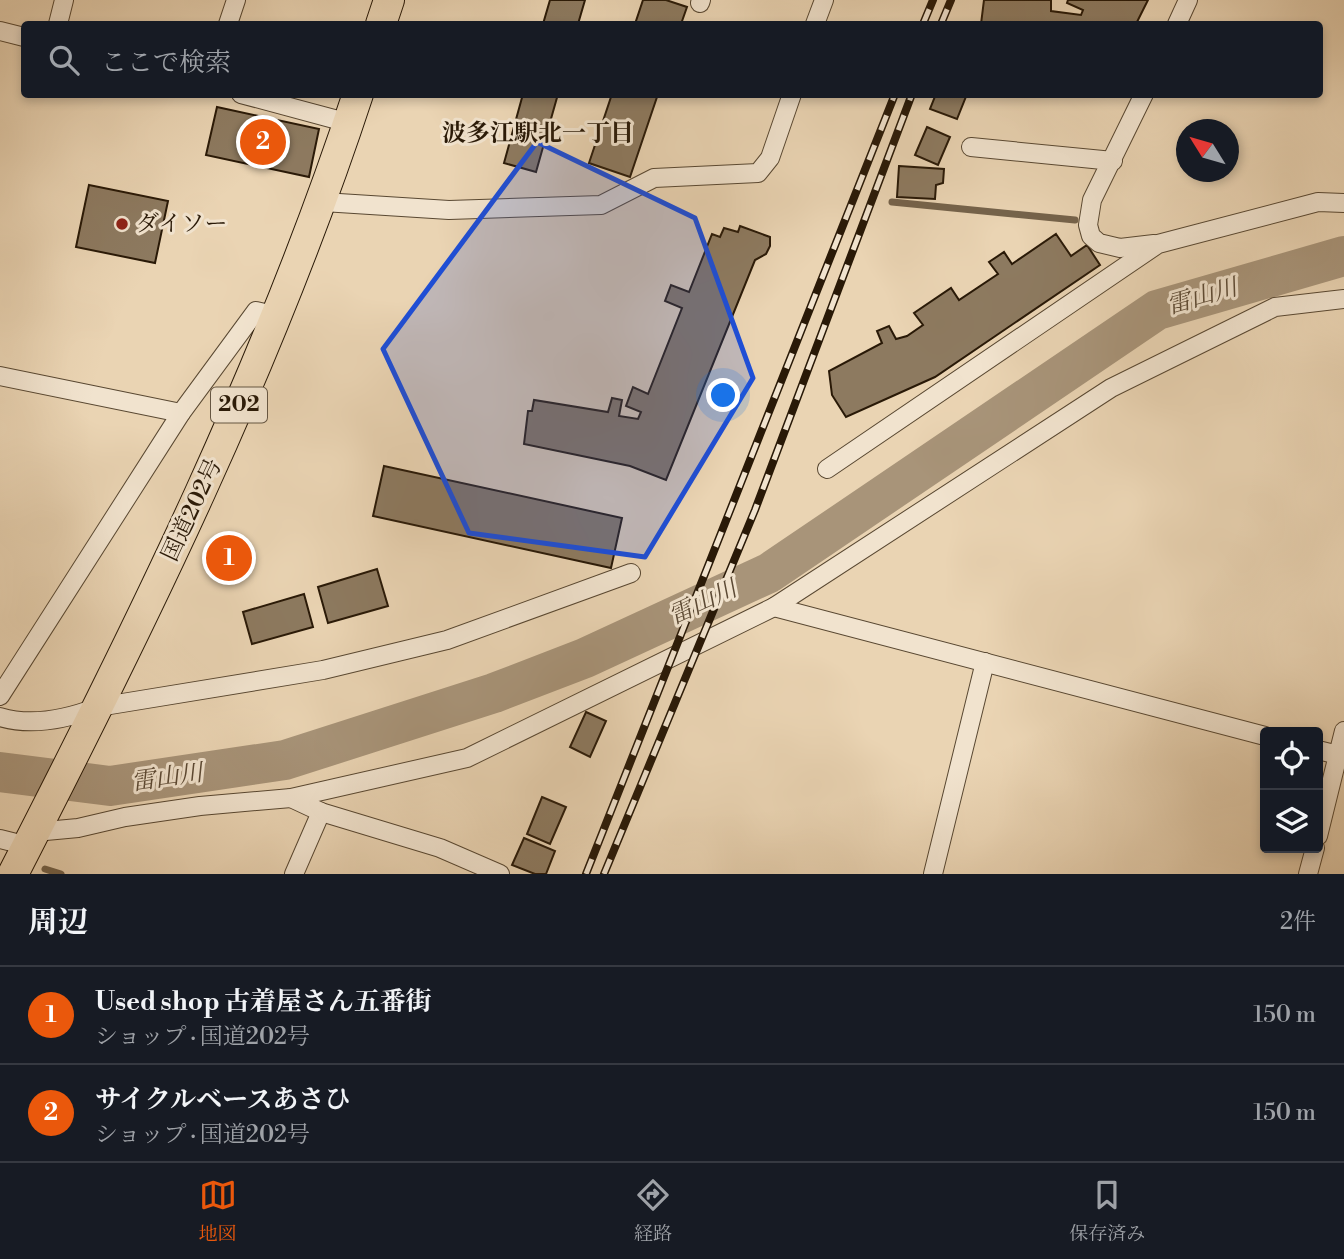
<!DOCTYPE html>
<html lang="ja">
<meta charset="utf-8">
<style>
:root{--surface:#171b24;--page:#20242c;--text:#f1f3f6;--muted:#9ea1a6;--line:#363941;--accent:#ea580c}
body{margin:0;font-family:"Libre Bodoni","Noto Serif JP",serif;background:var(--page);color:var(--text)}
.controls{position:absolute;right:21px;bottom:21px;display:grid;overflow:hidden;border-radius:7px;box-shadow:0 4px 10px #0003}
.controls button{width:63px;height:63px;display:grid;place-items:center;padding:0;border:0;border-bottom:2px solid var(--line);background:var(--surface);color:var(--text);font:35px sans-serif}
.compass{position:absolute;left:1176px;top:119px;width:63px;height:63px;border-radius:50%;background:var(--surface);box-shadow:0 4px 10px #0003;rotate:307deg}
.you{position:absolute;left:724px;top:396px;width:24px;height:24px;margin:-18px;border:5px solid #fff;border-radius:50%;background:#1a73e8;box-shadow:0 0 0 10px #1a73e833}
.badge{display:grid;place-items:center;width:46px;height:46px;border-radius:50%;background:var(--accent);color:#fff;font-size:23px;font-weight:700}
.pin{position:absolute;translate:-50% -50%;border:4px solid #fff;box-shadow:0 2px 7px #0006}
.list{margin:0;padding:0;list-style:none}
h2{display:flex;justify-content:space-between;align-items:center;height:91px;margin:0;padding:0 28px;font-size:30px}
h2 small{font-size:23px;font-weight:400;color:var(--muted)}
.list li{display:grid;grid-template-columns:46px 1fr auto;gap:21px;align-items:center;box-sizing:border-box;height:98px;padding:0 28px;border-top:2px solid var(--line)}
.list b{display:block;font-size:26px;white-space:nowrap}
.list p{margin:0;font-size:23px;white-space:nowrap;color:var(--muted)}
.list em{font-size:23px;font-style:normal;color:var(--muted)}
.icon{flex:none;width:38px;height:38px;fill:none;stroke:currentColor;stroke-width:2;stroke-linecap:round;stroke-linejoin:round}
.map{position:relative;flex:none;width:1344px;height:874px;overflow:hidden}
.search{position:absolute;background:var(--surface);box-shadow:0 4px 10px #0003;left:21px;right:21px;top:21px;height:77px;display:flex;align-items:center;gap:18px;box-sizing:border-box;padding:0 24px;border-radius:7px;color:var(--muted);font-size:26px}
.sheet{height:287px;background:var(--surface)}
nav{display:flex;justify-content:space-around;align-items:center;box-sizing:border-box;height:98px;border-top:2px solid var(--line);background:var(--surface);font-size:19px;color:var(--muted)}
nav a{display:grid;justify-items:center;gap:4px}
nav .on{color:var(--accent)}
.map>svg:first-child{display:block}
</style>
<div class="map">
<svg width="1344" height="874" viewBox="0 0 1344 874">
<rect width="100%" height="100%" fill="#ead4b3"/>
<filter id="stains"><feTurbulence type="fractalNoise" baseFrequency=".00286" numOctaves="4"/><feColorMatrix values="0 0 0 0 .2 0 0 0 0 .09 0 0 0 0 .02 0 0 0 .5 -.17"/></filter>
<radialGradient id="worn" r=".72"><stop offset=".6" stop-color="#630" stop-opacity="0"/><stop offset="1" stop-color="#630" stop-opacity=".3"/></radialGradient>
<g fill="none" stroke-linecap="round" stroke-linejoin="round">
<!-- stream -->
<g stroke="#75634b" stroke-width="7">
<polyline points="892,202 1075,220"/>
<polyline points="45,869 61,874"/>
</g>
<!-- river -->
<polyline stroke="#a89479" stroke-width="40" points="0,772 110,786 285,760 494,693 585,658 769,573 1157,310 1344,256"/>
</g>
<!-- building -->
<g fill="#8d7a60" stroke="#291907" stroke-width="2">
<polygon points="550,0 585,0 578,24 543,24"/>
<polygon points="643,0 666,0 687,7 681,24 635,24"/>
<polygon points="984,0 1051,0 1051,11 1081,15 1083,10 1067,3 1068,0 1148,0 1136,24 981,24"/>
<polygon points="523,94 558,94 536,172 504,163"/>
<polygon points="612,94 658,94 630,177 589,163"/>
<polygon points="936,94 967,94 957,119 930,109"/>
<polygon points="217,107 319,129 309,177 206,155"/>
<polygon points="927,127 950,137 938,165 915,155"/>
<polygon points="899,166 944,169 943,183 936,185 935,199 897,197"/>
<polygon points="89,185 168,201 155,263 76,247"/>
<polygon points="740,226 770,237 770,246 766,254 755,260 666,480 630,466 524,444 528,411 532,411 534,400 608,412 612,398 622,400 619,416 638,419 641,412 626,406 633,387 648,394 682,308 665,301 671,285 689,292 712,234 720,237 724,228 738,232"/>
<polygon points="1056,234 1071,256 1087,245 1100,265 935,377 846,417 832,395 829,371 882,343 877,331 889,326 896,339 907,336 923,325 914,313 951,288 959,300 998,274 989,262 1004,252 1012,264"/>
<polygon points="384,466 622,518 611,568 373,516"/>
<polygon points="377,569 388,606 328,623 318,587"/>
<polygon points="304,594 313,627 252,644 243,612"/>
<polygon points="586,712 606,721 590,757 570,747"/>
<polygon points="542,797 566,807 550,844 527,834"/>
<polygon points="524,838 555,851 546,874 535,874 512,865"/>
</g>
<g fill="none" stroke-linecap="round" stroke-linejoin="round">
<defs>
<g id="minor">
<polyline points="700,3 701,0"/>
<polyline points="58,24 64,0"/>
<polyline points="228,24 236,0"/>
<polyline points="815,24 824,0"/>
<polyline points="1177,24 1188,0"/>
<polyline points="0,31 24,37"/>
<polyline points="241,94 349,123"/>
<polyline points="1144,94 1092,200 1088,225 1091,236 1099,243 1120,248 1154,244"/>
<polyline points="971,147 1113,161"/>
<polyline points="323,202 449,210 601,205 654,178 758,173 770,158 792,94"/>
<polyline points="0,376 181,413"/>
<polyline points="827,469 1158,244 1318,202 1344,203"/>
<polyline points="774,607 1265,736"/>
<polyline points="0,696 181,413 256,311 278,316"/>
<path d="M0,717c33,10 67,2 98,-10l225,-37 124,-30 184,-67"/>
<polyline points="1318,750 1338,755 1344,731"/>
<polyline points="291,798 321,812 440,848 500,874"/>
<polyline points="35,832 78,828 125,817 200,806 291,798 467,758 774,607 1111,388 1275,307 1344,299"/>
<polyline points="1318,836 1338,755 1344,757"/>
<polyline points="0,839 28,846"/>
<polyline points="294,874 321,812"/>
<polyline points="933,874 985,662"/>
<polyline points="1308,874 1315,848"/>
</g>
<g id="trunk">
<polyline points="381,24 389,0"/>
<path d="M13,874c130,-253 256,-509 345,-780"/>
</g>
</defs>
<!-- minor casing -->
<use href="#minor" stroke="#594832" stroke-width="20"/>
<!-- trunk casing -->
<use href="#trunk" stroke="#291907" stroke-width="32"/>
<!-- minor -->
<use href="#minor" stroke="#f1e3ce" stroke-width="18"/>
<!-- trunk -->
<use href="#trunk" stroke="#ead4b3" stroke-width="30"/>
<defs>
<g id="rail">
<polyline points="923,24 933,0"/>
<polyline points="941,24 951,0"/>
<polyline points="586,874 895,94"/>
<polyline points="604,874 755,510 912,94"/>
</g>
</defs>
<!-- rail casing -->
<use href="#rail" stroke="#291907" stroke-width="8"/>
<!-- rail -->
<use href="#rail" stroke="#f1e3ce" stroke-width="5" stroke-dasharray="16" stroke-linecap="butt"/>
</g>
<!-- marked area -->
<path fill="#1d4ed8" fill-opacity="0.2" stroke="#1d4ed8" stroke-width="5" stroke-linejoin="round" d="M537,142l158,76 58,160 -108,179 -176,-24 -86,-184z"/>
<!-- markers -->
<circle fill="#8f2418" stroke="#f1e3ce" stroke-width="2.5" cx="122" cy="224" r="7"/>
<g text-anchor="middle" dominant-baseline="central" stroke-width="6" stroke-linejoin="round" paint-order="stroke">
<!-- shield labels -->
<rect fill="#f1e3ce" stroke="#655643" stroke-width="2" x="211" y="387.5" width="56" height="35" rx="5"/>
<g font-size="21" font-weight="bold" fill="#291907">
<text x="239" y="405">202</text>
</g>
<!-- poi labels -->
<g font-size="23" fill="#291907" stroke="#f1e3ce" text-anchor="start">
<text x="136" y="224">ダイソー</text>
</g>
<!-- street labels -->
<g font-size="23" fill="#291907" stroke="#f1e3ce">
<text transform="translate(192 510) rotate(-65)">国道202号</text>
</g>
<!-- neighbourhood labels -->
<g font-size="24" font-weight="bold" fill="#291907" stroke="#f1e3ce">
<text x="538" y="134">波多江駅北一丁目</text>
</g>
<!-- water labels -->
<g font-size="24" font-style="italic" fill="#5c4a35" stroke="#f1e3ce">
<text transform="translate(1202 297) rotate(-16)">雷山川</text>
<text transform="translate(703 603) rotate(-25)">雷山川</text>
<text transform="translate(167 778) rotate(-8)">雷山川</text>
</g>
</g>
<rect width="100%" height="100%" filter="url(#stains)"/>
<rect width="100%" height="100%" fill="url(#worn)"/>
</svg>
<div class="controls">
<button><svg class="icon" aria-label="locate" viewBox="0 0 24 24"><circle cx="12" cy="12" r="6"/><path d="M12 2v4M12 18v4M2 12h4M18 12h4"/></svg></button>
<button><svg class="icon" aria-label="layers" viewBox="0 0 24 24"><path d="M12 4l9 5-9 5-9-5zM3 14l9 5 9-5"/></svg></button>
</div>
<svg class="compass" viewBox="-18 -18 36 36"><path d="M0-13l5 13h-10z" fill="#e53935"/><path d="M0 13l5-13h-10z" fill="#9ea1a6"/></svg>
<div class="you"></div>
<div class="pin badge" style="left:229px;top:558px">1</div>
<div class="pin badge" style="left:263px;top:142px">2</div>
<div class="search"><svg class="icon" aria-label="search" viewBox="0 0 24 24"><circle cx="10" cy="10" r="6"/><path d="M15 15l6 6"/></svg>ここで検索</div>
</div>
<section class="sheet">
<h2>周辺<small>2件</small></h2>
<ul class="list">
<li><span class="badge">1</span><div><b>Used shop 古着屋さん五番街</b><p>ショップ · 国道202号</p></div><em>150 m</em></li>
<li><span class="badge">2</span><div><b>サイクルベースあさひ</b><p>ショップ · 国道202号</p></div><em>150 m</em></li>
</ul>
</section>
<nav>
<a class="on"><svg class="icon" aria-label="map" viewBox="0 0 24 24"><path d="M3 6l6-2 6 2 6-2v14l-6 2-6-2-6 2zM9 4v14M15 6v14"/></svg>地図</a>
<a><svg class="icon" aria-label="directions" viewBox="0 0 24 24"><path d="M12 3l9 9-9 9-9-9zM9 14v-3h6M13 9l2 2-2 2"/></svg>経路</a>
<a><svg class="icon" aria-label="saved" viewBox="0 0 24 24"><path d="M7 4h10v16l-5-4-5 4z"/></svg>保存済み</a>
</nav>
